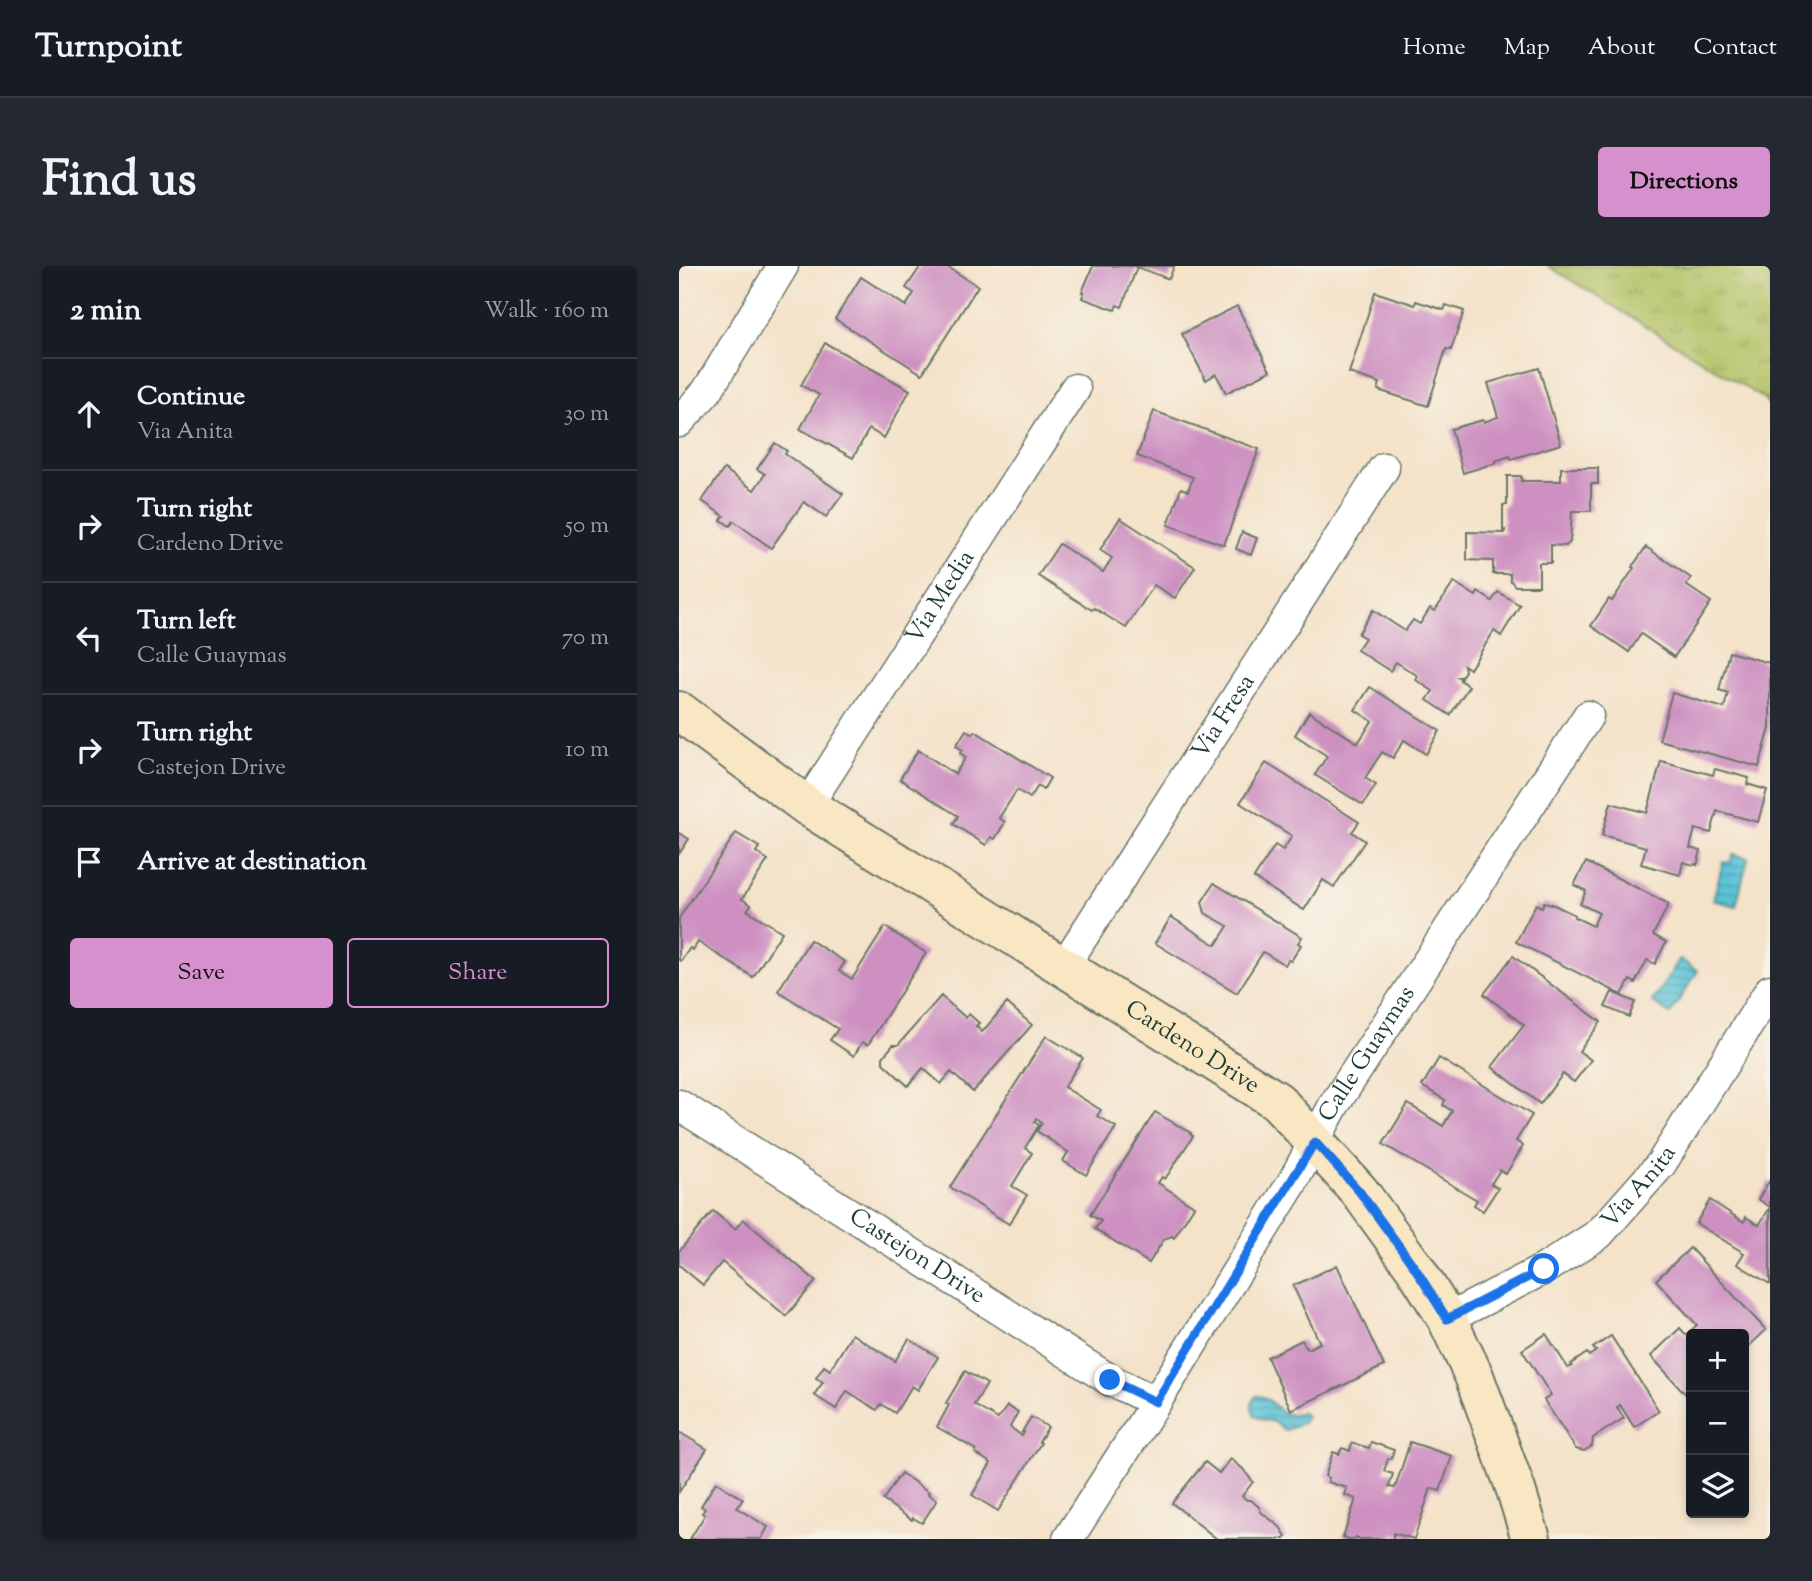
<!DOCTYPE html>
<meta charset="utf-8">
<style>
:root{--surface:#171b24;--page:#242831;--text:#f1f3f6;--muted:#9ea1a6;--line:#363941;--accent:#d690ce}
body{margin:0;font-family:"Sorts Mill Goudy",serif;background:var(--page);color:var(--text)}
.controls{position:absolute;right:21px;bottom:21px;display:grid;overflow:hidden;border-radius:7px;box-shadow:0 4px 10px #0003}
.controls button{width:63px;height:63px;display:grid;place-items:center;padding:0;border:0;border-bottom:2px solid var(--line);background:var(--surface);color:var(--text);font:35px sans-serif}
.stop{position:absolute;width:21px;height:21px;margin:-16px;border:5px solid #1a73e8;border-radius:50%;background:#fff}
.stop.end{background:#1a73e8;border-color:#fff;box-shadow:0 2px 7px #0008}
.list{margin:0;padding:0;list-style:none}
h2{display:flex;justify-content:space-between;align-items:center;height:91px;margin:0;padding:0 28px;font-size:30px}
h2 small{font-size:23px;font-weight:400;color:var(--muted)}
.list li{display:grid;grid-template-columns:46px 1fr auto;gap:21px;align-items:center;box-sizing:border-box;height:112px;padding:0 28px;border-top:2px solid var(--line)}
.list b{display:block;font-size:26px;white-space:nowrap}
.list p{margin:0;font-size:23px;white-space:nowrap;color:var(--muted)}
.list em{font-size:23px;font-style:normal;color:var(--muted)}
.actions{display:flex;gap:14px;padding:21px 28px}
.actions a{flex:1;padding:16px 0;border:2px solid var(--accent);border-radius:7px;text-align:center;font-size:24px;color:var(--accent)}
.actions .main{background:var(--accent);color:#111}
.icon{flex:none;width:38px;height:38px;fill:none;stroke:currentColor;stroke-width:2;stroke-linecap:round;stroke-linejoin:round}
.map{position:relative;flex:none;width:1091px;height:1273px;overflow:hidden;border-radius:7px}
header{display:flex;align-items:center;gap:42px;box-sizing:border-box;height:98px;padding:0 35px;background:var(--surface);border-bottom:2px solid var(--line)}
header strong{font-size:33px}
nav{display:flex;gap:38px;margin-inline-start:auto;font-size:24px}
.intro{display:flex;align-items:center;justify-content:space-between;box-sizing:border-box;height:168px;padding:0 42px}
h1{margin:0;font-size:49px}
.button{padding:18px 32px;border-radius:7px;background:var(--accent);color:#111;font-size:24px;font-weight:700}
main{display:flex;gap:42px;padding:0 42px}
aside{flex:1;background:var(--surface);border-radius:7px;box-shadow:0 4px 10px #0003}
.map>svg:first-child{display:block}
</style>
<header>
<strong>Turnpoint</strong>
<nav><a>Home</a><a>Map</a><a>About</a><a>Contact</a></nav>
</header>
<div class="intro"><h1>Find us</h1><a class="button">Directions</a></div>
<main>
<aside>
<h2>2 min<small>Walk · 160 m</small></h2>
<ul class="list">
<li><svg class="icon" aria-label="ahead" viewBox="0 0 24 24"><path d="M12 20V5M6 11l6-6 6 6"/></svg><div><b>Continue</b><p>Via Anita</p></div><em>30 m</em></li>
<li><svg class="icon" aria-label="right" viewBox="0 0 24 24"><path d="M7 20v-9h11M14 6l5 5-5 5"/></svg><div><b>Turn right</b><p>Cardeno Drive</p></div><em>50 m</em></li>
<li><svg class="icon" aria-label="left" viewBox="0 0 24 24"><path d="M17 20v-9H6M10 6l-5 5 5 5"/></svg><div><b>Turn left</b><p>Calle Guaymas</p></div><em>70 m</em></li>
<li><svg class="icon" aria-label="right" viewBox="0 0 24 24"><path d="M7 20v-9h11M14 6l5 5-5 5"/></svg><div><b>Turn right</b><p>Castejon Drive</p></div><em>10 m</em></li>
<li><svg class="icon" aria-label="arrive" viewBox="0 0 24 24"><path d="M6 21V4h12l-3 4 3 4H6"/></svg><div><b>Arrive at destination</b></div></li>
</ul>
<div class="actions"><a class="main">Save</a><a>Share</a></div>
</aside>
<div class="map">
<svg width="1091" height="1273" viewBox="0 0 1091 1273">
<defs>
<pattern id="grass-tufts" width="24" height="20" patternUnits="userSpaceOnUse" patternTransform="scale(1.75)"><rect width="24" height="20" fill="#b2c164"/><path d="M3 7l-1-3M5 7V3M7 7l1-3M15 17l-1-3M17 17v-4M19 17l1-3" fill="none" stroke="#909e53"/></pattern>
<pattern id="water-rules" width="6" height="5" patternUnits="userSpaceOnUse" patternTransform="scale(1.75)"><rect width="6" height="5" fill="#5cc4d8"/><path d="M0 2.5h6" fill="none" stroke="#4ba0b0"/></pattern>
</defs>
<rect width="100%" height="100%" fill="#f7f3e8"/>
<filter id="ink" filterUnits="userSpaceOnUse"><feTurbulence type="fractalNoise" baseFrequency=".0143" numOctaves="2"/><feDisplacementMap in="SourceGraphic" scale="14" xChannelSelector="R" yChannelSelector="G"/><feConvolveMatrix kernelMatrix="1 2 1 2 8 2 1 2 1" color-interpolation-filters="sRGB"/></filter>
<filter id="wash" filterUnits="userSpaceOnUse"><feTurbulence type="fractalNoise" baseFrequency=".00686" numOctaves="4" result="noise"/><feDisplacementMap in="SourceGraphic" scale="28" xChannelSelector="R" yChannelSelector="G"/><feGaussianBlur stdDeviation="1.57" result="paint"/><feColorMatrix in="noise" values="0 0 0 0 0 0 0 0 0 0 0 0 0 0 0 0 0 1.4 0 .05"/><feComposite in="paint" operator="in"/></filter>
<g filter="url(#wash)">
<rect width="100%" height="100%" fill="#f4e2c9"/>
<!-- grass -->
<polygon fill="url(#grass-tufts)" stroke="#687f4c" stroke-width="2" points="869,0 1091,0 1091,140 1085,133"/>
<!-- water -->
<g fill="url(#water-rules)" stroke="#3e8086" stroke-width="2">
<polygon points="1054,588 1069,592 1057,640 1034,634 1044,596 1051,597"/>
<polygon points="1001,693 1019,705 991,748 973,736"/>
<path d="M577,1130c17,0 19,17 33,18 4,0 8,-1 13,-2l4,5 -2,5 -20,9c-3,-3 -6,-6 -9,-8 -7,-4 -6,-1 -12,-3 -12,-3 -14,-16 -7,-24z"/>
</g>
<g id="blocks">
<!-- building -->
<g fill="#cd90c1">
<polygon points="242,0 267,0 299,20 243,108 156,53 182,11 227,40 235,27 227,22"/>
<polygon points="414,0 495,0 490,13 458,1 443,41 438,39 436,44 403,32 405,26 403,26"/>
<polygon points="696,26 736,39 737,35 765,44 767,39 785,45 772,84 767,83 749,140 699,124 701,117 670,107"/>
<polygon points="558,40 591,105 547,127 537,108 527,114 503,68"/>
<polygon points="146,77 231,124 205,172 190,163 174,192 121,163 140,129 122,119"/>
<polygon points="860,102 882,178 832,193 831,190 816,195 817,197 784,207 772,163 804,154 805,156 819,151 809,117"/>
<polygon points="475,145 580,183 545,279 489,259 502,222 509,225 514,211 458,190"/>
<polygon points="96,177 108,185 106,188 164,228 147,251 125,236 92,282 55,255 51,260 42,254 45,250 23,235 45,203 75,224 86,208 78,203"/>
<polygon points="882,202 919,202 919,218 912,218 912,245 893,245 891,276 887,280 872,279 872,297 860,297 860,320 836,320 831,314 831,308 814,308 814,295 788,294 788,266 826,267 826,264 824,265 824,239 828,239 828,210 842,210 842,215 882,215"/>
<polygon points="441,252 516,301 496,332 475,319 447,362 415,342 413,344 359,310 380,278 424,306 433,292 421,284"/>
<polygon points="563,266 578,272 572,289 557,283"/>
<polygon points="967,281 1012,312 1007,319 1032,336 995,391 962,368 950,386 912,360 930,333 933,335 955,302 953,301"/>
<polygon points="775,316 797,330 799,326 813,335 819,326 841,339 822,370 815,365 791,403 785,399 786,405 782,411 779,411 782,413 781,414 790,420 771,449 748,434 754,425 737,414 739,410 717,396 711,405 678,384 686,372 679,368 694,344 726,365 734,354 741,358 751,342 756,345"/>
<polygon points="1050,386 1091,397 1091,462 1080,501 980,474 993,427 1045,442 1049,427 1040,424"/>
<polygon points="691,421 761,465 747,488 725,474 714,492 703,486 686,512 697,519 684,539 636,509 648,490 616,469 630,446 679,477 693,455 676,444"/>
<polygon points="287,464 294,468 296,465 371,512 364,524 359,520 351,532 338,524 320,552 326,556 316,573 312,571 307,579 274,558 279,550 221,513 239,484 276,508 287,491 281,487 284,484 277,480"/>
<polygon points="982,495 1034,509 1036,503 1070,512 1068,518 1088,524 1079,556 1038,545 1032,567 1016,563 1011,582 1022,585 1018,599 1016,598 1015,599 1004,596 1001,609 962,598 967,581 923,569 932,537 968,547"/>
<polygon points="587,497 680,556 673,566 686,575 655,621 644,614 625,644 575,612 596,579 604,584 613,570 561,537"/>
<polygon points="0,567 10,573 0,588"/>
<polygon points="57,567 80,581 77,586 89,594 63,633 72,639 68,644 103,666 74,711 19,676 14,684 11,682 2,695 0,694 0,652"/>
<polygon points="907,596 990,638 974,669 987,676 976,698 968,694 956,717 951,714 943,729 837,676 857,638 863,641 865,636 872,639 873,638 896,649 895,651 914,660 920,647 901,638 907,625 895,619"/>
<polygon points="535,617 623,671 619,677 622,679 612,695 609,694 606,699 584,686 558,727 476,677 492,651 537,679 549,660 526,647 523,636"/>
<polygon points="206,661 247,687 189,779 183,776 175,790 151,774 159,763 99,725 131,674 166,696 160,705 173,713"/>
<polygon points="834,690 922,756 900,785 912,794 895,816 884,808 861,838 813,801 845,759 805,728"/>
<polygon points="933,726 956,736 950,751 926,741"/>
<polygon points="262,730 287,752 290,748 300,757 297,760 303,766 328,737 353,759 294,826 272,806 262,818 244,802 229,820 204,797 204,791 214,779 219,779"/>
<polygon points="367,770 404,792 385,821 422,844 418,850 437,861 407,909 384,895 389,886 358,865 363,857 357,852 355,856 360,859 346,882 353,887 333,920 348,929 330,958 271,921"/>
<polygon points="760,792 853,849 837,875 844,880 827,908 821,904 812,918 819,922 804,945 795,939 798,934 704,878 729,838 764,860 773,845 764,839 766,834 743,820"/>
<polygon points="476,846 512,867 511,868 514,870 486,913 483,911 479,917 515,940 495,972 493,970 485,973 470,997 416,963 422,955 411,949"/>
<polygon points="1091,914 1091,941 1079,933"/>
<polygon points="1031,934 1065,956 1067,951 1080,959 1091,942 1091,1018 1058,998 1065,987 1017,957"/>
<polygon points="34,945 56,963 64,953 137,1015 107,1050 43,996 24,1019 0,999 0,985"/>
<polygon points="1011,982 1087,1064 1065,1085 1065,1068 1012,1068 1012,1134 972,1090 1001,1062 1007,1069 1018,1059 977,1014"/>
<polygon points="658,999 705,1100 612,1144 588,1091 623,1074 628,1083 641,1077 614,1020"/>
<polygon points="173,1068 216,1095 230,1073 259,1091 239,1124 233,1120 216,1147 202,1138 198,1144 168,1125 157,1143 135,1129 144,1116 137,1112 145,1100 151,1104"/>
<polygon points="867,1068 889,1102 893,1100 892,1098 908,1087 910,1090 917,1085 914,1082 932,1070 980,1145 955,1161 941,1139 938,1141 945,1152 914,1172 913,1180 905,1185 897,1183 865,1134 872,1129 843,1084"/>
<polygon points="286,1105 308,1118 295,1139 319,1153 328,1140 339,1146 331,1161 343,1170 345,1166 343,1166 352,1151 369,1161 360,1176 362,1177 319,1245 293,1229 312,1197 296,1187 297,1184 258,1161 270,1139 267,1137"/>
<polygon points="0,1166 28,1183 0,1226"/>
<polygon points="692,1176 715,1184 712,1193 709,1193 705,1205 714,1208 710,1221 716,1222 731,1176 773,1190 761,1225 752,1222 735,1273 714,1267 714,1273 681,1273 677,1271 676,1273 669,1273 664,1271 677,1233 666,1229 668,1222 649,1216 650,1212 646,1210 654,1186 660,1188 663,1182 671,1185 673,1177 690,1182"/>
<polygon points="552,1193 564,1203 574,1216 563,1230 568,1234 572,1234 580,1241 582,1246 601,1261 607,1270 605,1273 538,1273 493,1237 526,1196 540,1207"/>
<polygon points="222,1207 250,1226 249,1228 258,1234 243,1257 234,1252 233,1254 204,1234"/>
<polygon points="37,1216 64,1233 58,1242 89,1261 82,1273 11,1273 26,1249 23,1247 26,1243 22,1240"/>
</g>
</g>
</g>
<g filter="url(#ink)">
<use href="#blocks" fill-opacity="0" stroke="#6a7768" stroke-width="2"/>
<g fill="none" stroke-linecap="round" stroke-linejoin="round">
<defs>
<g id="street">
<polyline points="0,156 28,125 104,0"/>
<path id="s1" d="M128,540l268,-417"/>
<path id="s2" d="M385,700l320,-498"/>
<path id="s3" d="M0,839l431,275 46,22"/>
<path id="s4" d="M768,1053l97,-50 55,-35 62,-70 109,-174"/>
<path id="s5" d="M389,1273l88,-137 136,-219 42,-78 254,-389"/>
</g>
<g id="secondary">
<path id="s6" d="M0,445l128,95 470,295 82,90 56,77 32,51 27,57 42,114 15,49"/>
</g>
</defs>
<!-- street casing -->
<use href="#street" stroke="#6a7768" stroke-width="33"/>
<!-- secondary casing -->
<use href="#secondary" stroke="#6a7768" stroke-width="42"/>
<!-- street -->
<use href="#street" stroke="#fff" stroke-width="30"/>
<!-- secondary -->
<use href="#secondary" stroke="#f9e7c3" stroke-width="38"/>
</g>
</g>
<g fill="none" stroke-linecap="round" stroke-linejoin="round" filter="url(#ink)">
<!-- route -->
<polyline stroke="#1a73e8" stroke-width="9" points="431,1114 477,1136 636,876 680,925 736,1002 768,1053 865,1003"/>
</g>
<g text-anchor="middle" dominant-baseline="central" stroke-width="5" stroke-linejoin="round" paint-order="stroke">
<!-- street labels -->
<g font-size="24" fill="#1f3d34" stroke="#f7f3e8">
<text stroke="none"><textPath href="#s1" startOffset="248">Via Media</textPath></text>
<text stroke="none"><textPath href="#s2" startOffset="296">Via Fresa</textPath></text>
<text stroke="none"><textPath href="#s6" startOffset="614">Cardeno Drive</textPath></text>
<text stroke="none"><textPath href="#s5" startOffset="570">Calle Guaymas</textPath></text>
<text stroke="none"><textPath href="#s4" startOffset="236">Via Anita</textPath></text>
<text stroke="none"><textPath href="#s3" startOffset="282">Castejon Drive</textPath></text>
</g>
</g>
</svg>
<div class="controls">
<button>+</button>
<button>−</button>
<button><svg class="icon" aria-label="layers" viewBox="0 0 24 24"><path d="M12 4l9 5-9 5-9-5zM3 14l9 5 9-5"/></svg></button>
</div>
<div class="stop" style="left:865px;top:1003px"></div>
<div class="stop end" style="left:431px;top:1114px"></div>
</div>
</main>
